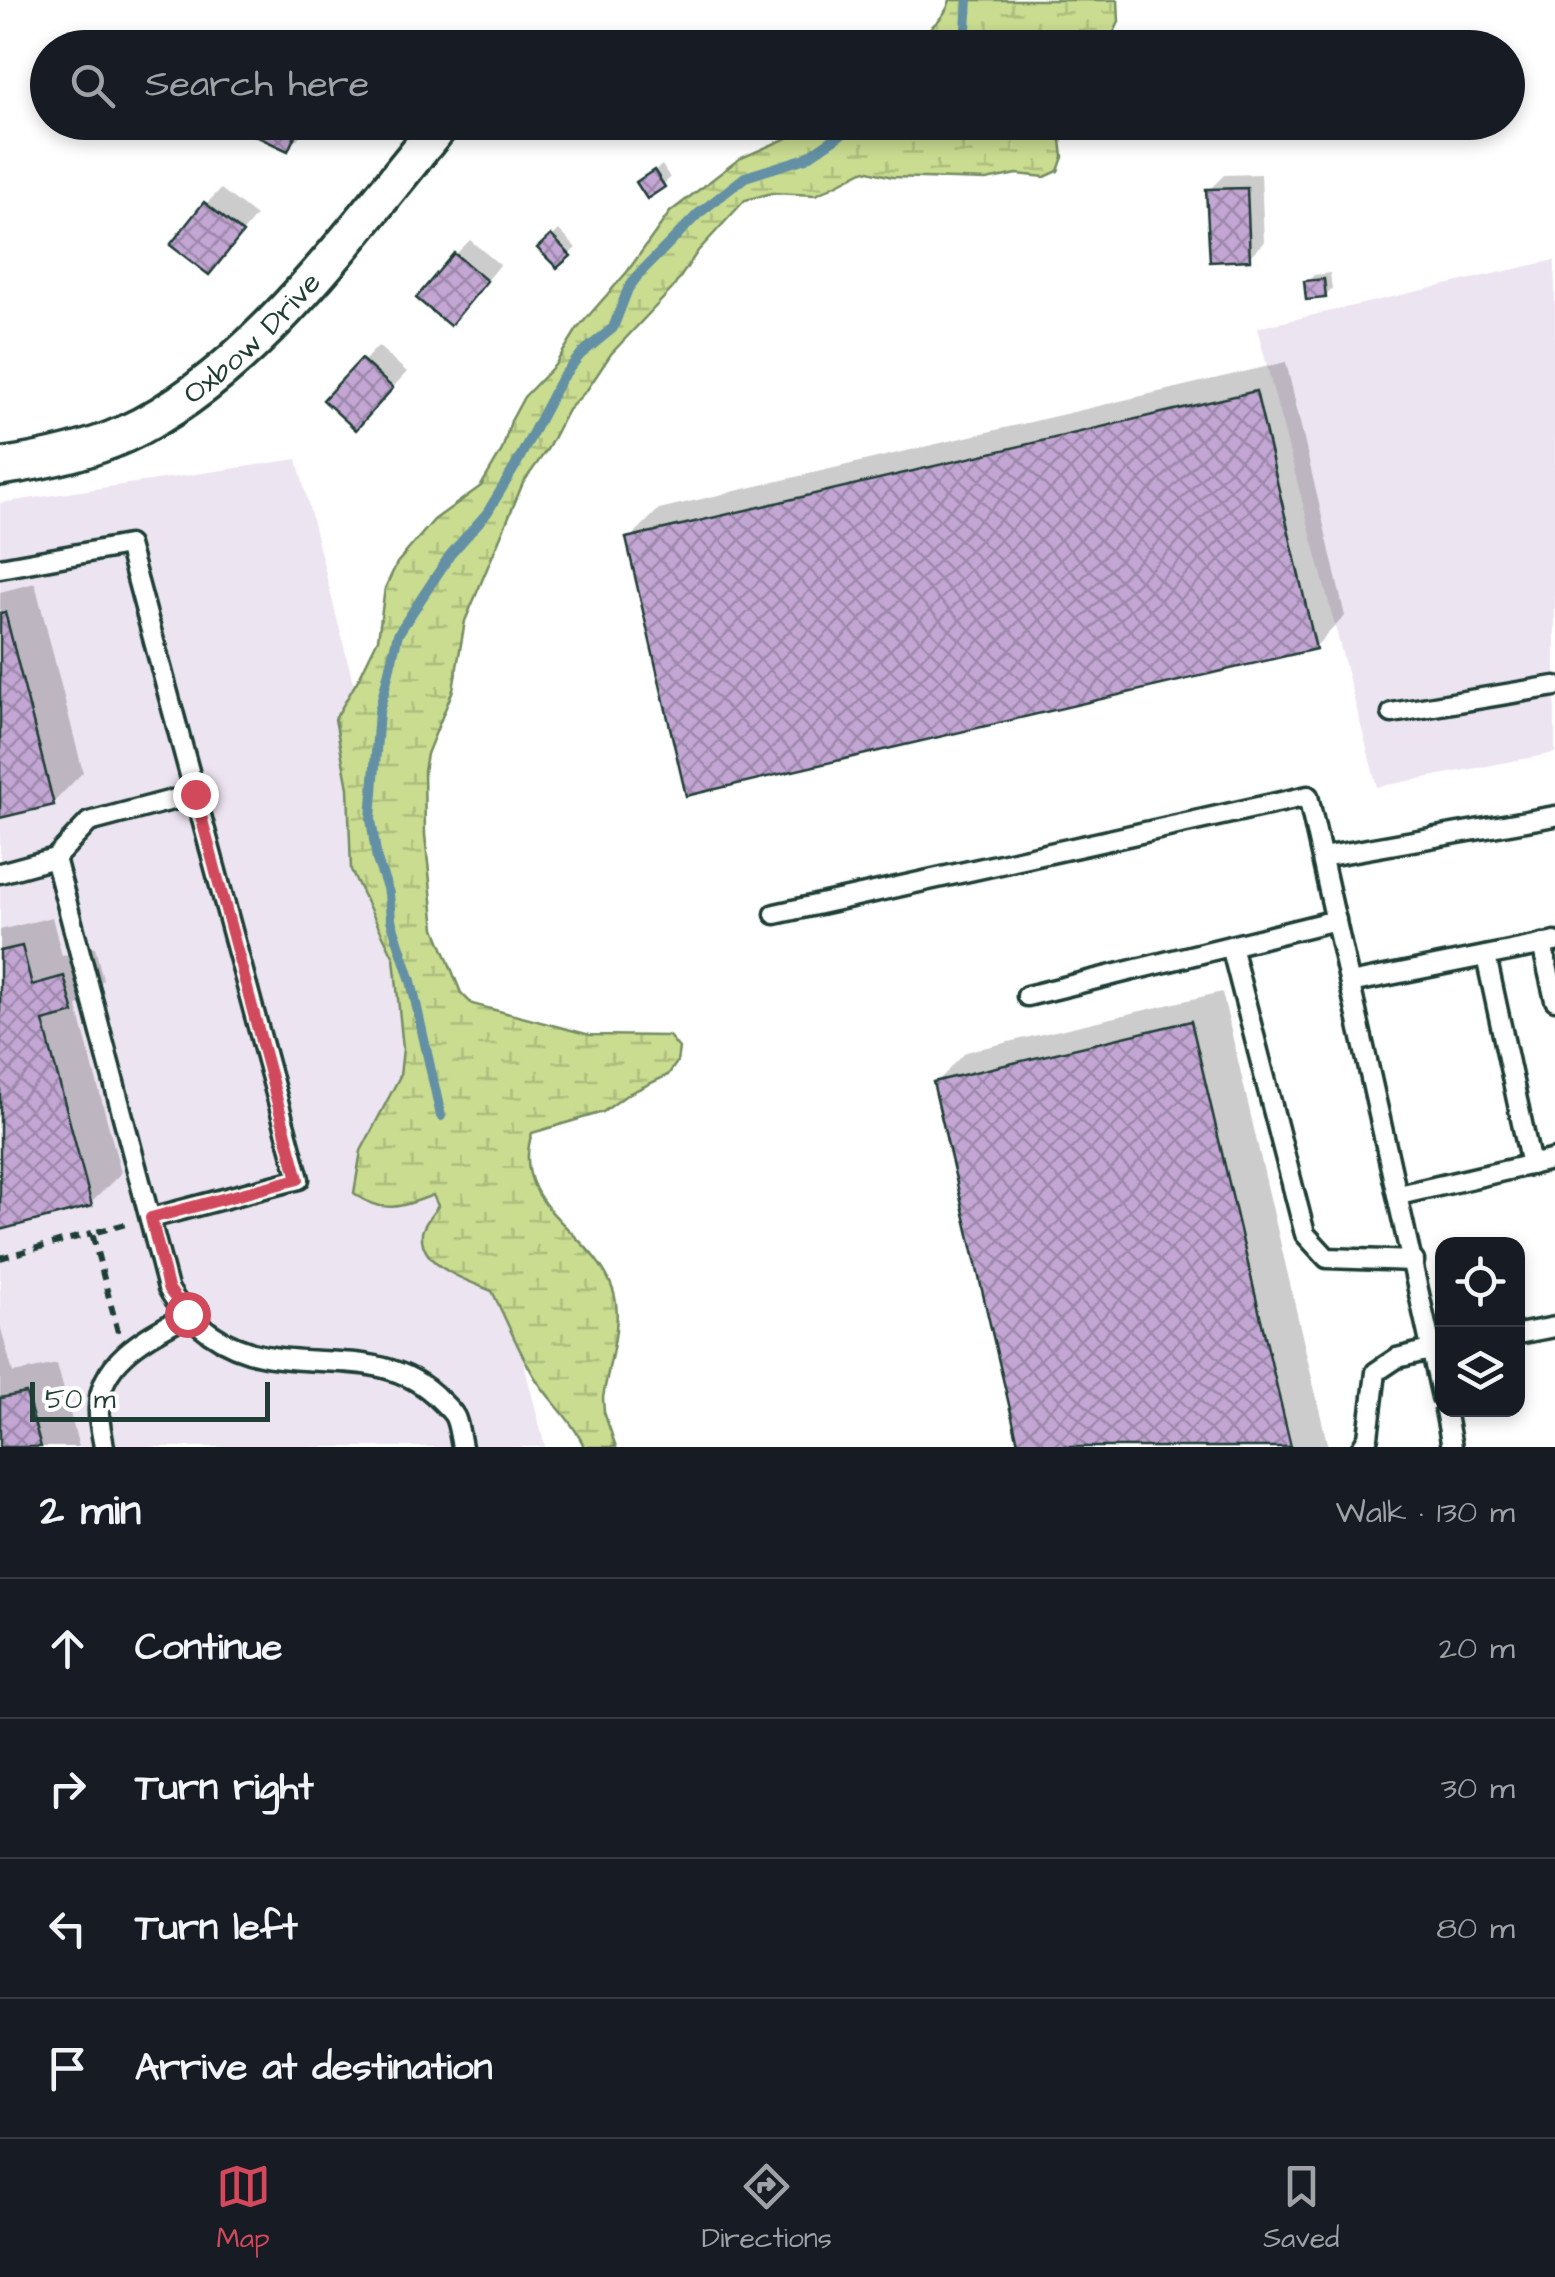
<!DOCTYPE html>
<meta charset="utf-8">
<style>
:root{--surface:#171b24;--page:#242831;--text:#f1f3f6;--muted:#9ea1a6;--line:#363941;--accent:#d1495b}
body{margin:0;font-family:"Architects Daughter",sans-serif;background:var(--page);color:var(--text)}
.controls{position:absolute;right:30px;bottom:30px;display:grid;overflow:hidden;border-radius:20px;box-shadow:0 5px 15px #0003}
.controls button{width:90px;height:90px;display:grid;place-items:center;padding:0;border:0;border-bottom:2px solid var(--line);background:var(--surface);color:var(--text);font:50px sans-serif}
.scale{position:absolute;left:30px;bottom:25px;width:240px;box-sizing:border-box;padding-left:10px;border:5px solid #1f3d34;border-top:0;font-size:28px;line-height:35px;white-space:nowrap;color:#1f3d34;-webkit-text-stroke:8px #fff;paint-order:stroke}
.stop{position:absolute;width:30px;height:30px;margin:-22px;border:8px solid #d1495b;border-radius:50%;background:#fff}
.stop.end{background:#d1495b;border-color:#fff;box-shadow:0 2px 10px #0008}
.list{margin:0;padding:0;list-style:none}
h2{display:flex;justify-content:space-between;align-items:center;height:130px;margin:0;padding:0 40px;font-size:42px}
h2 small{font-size:32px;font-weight:400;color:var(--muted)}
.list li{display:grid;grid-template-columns:65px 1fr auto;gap:30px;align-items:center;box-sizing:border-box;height:140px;padding:0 40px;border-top:2px solid var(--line)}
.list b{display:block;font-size:38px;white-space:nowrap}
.list em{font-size:32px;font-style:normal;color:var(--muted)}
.icon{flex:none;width:55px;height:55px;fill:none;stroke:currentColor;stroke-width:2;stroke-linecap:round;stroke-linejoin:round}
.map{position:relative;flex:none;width:1555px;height:1447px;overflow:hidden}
.search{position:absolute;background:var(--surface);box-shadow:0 5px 15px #0003;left:30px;right:30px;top:30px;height:110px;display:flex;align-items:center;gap:25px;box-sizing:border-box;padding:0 35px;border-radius:55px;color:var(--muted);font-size:38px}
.sheet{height:690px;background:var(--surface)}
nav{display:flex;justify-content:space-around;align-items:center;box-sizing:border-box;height:140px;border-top:2px solid var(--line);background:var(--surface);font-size:28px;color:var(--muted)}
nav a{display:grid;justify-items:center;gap:5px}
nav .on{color:var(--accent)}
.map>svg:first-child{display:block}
</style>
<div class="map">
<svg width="1555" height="1447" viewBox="0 0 1555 1447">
<defs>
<pattern id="wetland-marsh" width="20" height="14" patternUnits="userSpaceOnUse" patternTransform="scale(2.5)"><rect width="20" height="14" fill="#c9dc90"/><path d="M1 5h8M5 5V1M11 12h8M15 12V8" fill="none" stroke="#acbe7d"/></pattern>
<pattern id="building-cross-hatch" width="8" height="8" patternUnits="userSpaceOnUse" patternTransform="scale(2.5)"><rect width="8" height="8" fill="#c3a6d3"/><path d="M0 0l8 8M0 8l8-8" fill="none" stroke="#9e88ac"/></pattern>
</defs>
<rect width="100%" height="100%" fill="#fff"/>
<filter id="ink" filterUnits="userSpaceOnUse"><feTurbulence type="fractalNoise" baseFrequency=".01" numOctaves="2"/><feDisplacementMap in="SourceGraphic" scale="20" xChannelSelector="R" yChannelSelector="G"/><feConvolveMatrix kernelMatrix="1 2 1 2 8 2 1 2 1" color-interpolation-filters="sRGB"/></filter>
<g filter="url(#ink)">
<!-- built -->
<g fill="#ede4f2">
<polygon points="1555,260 1555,753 1377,787 1257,328"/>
<polygon points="297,459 545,1447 0,1447 0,503"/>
</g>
<!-- wetland -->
<g fill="url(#wetland-marsh)" stroke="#748c62" stroke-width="2.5">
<path d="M950,0h168l1,22 -12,25h-208c20,-11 45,-23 51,-47z"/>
<path d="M806,123h253l4,34 -5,14 -13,6 -28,-3 -31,6 -94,-3 -27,-7 -49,25 -44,-2 -27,7 -47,51 -25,37 -62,66 -24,36 -19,20 -20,38 -25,35 -58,138 -12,69 -26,64 -3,17 1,64 10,93 26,65 11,11 118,31 79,1 10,12 -2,14 -9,13 -40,19 -25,18 -71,21c-24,74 62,98 81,157 11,32 -5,75 -10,108l1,14 12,35h-32c-10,-26 -35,-46 -50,-71 -16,-26 -28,-57 -42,-85 -23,-10 -73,-24 -70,-58 1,-9 11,-19 16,-27l-5,-11c-30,12 -52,20 -79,-2l7,-42 39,-75 3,-27 -9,-91 -43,-88 -3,-82 -13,-69 24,-41 19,-39 7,-51 12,-25 37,-43 47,-34 21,-36 9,-29 13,-24 31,-32 22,-36 50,-57 43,-60 69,-53 55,-24z"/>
</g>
<!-- shadow -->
<g fill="#0003">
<polygon points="657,44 657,48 617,48 618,46"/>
<polygon points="257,122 307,122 303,133 288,148"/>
<polygon points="662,165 670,178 663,185 639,182"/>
<polygon points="1261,174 1264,242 1249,257 1209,190 1224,175"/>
<polygon points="221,189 256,216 209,272 206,204"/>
<polygon points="559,230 576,248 557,265 541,248"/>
<polygon points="470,240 500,265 465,308 455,255"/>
<polygon points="1330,273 1332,289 1325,296 1307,282 1314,275"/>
<polygon points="378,346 407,372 371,411 327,400"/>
<polygon points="1286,362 1345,616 1315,647 629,539 659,509"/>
<polygon points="35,583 83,772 53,803 0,816 0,592"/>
<polygon points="52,917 62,956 95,947 103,980 77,1007 121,1173 90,1204 0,1228 0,930"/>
<polygon points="1222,992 1328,1447 1021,1447 936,1083 966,1052"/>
<polygon points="0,1325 13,1373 57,1364 79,1447 0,1447"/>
</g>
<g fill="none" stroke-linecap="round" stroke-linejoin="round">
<!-- stream -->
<g stroke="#6390a4" stroke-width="10">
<polyline points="962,48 965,43 968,0"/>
<polyline points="441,1116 411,981 391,920 389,893 377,860 371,819 379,712 398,634 450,555 487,513 516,465 561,379 581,354 613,328 628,289 639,274 698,214 745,177 806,158 840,135 866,122"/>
</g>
</g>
<!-- building -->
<g fill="url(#building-cross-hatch)" stroke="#1f3d34" stroke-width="2.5">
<polygon points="254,122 301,122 288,151 249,133"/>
<polygon points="654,170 665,187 647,199 636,182"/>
<polygon points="1247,188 1250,260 1210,262 1206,189"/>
<polygon points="204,202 243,233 209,275 170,245"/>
<polygon points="551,235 571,256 557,268 537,248"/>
<polygon points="454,253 487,281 450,326 416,298"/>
<polygon points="1324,279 1326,298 1306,300 1304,281"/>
<polygon points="361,359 393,388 356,430 323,400"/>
<polygon points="1256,391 1316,649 686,796 626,538"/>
<polygon points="5,612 54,805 0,818 0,613"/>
<polygon points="22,946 32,985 64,976 74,1013 43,1021 92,1206 0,1230 0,951"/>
<polygon points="1191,1021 1291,1447 1019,1447 933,1082"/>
<polygon points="26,1393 41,1447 0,1447 0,1398"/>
</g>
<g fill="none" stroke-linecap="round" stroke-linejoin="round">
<defs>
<g id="service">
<polyline points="0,568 128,545 299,1179 151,1218"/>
<polyline points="1392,713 1555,686"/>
<polyline points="1322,857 1555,816"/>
<polyline points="55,858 89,822 195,794"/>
<path d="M0,873l55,-15 113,430c10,19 24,32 42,45 74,53 165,0 230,67 5,5 12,11 15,17 4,9 5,21 7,30"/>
<polyline points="775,914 1308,796 1442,1397"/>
<polyline points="1542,944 1555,1000"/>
<polyline points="1231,946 1305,1234 1327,1258 1414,1261"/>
<polyline points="1486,956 1531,1165"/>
<polyline points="1350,983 1555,942"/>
<polyline points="1027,996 1336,920"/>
<polyline points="1399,1195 1555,1159"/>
<polyline points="1518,1334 1555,1327"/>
<polyline points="1445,1410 1452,1447"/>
<path d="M104,1447c-2,-13 -6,-27 -5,-39 0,-49 52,-73 88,-93"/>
<polyline points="1362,1447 1368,1437 1376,1372 1397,1358 1442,1347"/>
</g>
<g id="minor">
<path id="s1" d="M0,467c42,-6 86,-15 125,-33 127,-58 229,-206 318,-312"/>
</g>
</defs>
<!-- service casing -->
<use href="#service" stroke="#1f3d34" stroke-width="25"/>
<!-- minor casing -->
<use href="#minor" stroke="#1f3d34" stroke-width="42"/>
<!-- path -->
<g stroke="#1f3d34" stroke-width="6" stroke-dasharray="10 8" stroke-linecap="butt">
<polyline points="0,1258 92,1233"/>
<polyline points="118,1332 92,1233 130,1223"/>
</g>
<!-- service -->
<use href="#service" stroke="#fff" stroke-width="18"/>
<!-- minor -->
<use href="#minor" stroke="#fff" stroke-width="35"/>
</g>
</g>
<g fill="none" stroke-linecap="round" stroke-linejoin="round" filter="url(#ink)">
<!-- route -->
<polyline stroke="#d1495b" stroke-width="12" points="187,1314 168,1288 151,1218 298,1179 195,794"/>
</g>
<g text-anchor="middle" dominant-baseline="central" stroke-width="9" stroke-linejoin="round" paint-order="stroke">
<!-- street labels -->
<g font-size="30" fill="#1f3d34" stroke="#fff">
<text stroke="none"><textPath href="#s1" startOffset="290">Oxbow Drive</textPath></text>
</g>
</g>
</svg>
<div class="controls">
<button><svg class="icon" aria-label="locate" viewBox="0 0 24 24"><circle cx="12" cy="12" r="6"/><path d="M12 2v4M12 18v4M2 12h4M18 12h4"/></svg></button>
<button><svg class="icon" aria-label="layers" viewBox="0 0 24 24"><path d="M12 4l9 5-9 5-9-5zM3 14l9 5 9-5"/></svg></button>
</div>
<div class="scale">50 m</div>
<div class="stop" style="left:187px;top:1314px"></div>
<div class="stop end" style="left:195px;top:794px"></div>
<div class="search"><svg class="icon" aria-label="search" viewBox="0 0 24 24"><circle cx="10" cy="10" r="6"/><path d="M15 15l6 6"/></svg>Search here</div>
</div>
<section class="sheet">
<h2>2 min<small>Walk · 130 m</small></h2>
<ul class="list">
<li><svg class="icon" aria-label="ahead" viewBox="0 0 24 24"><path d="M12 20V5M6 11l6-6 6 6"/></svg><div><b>Continue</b></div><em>20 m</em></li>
<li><svg class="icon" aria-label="right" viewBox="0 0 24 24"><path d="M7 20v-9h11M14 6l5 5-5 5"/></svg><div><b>Turn right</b></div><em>30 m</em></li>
<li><svg class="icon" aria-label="left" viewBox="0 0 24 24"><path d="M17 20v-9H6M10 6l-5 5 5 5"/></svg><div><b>Turn left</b></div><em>80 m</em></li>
<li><svg class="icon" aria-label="arrive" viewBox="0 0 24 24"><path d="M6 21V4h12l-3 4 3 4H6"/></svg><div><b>Arrive at destination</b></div></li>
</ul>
</section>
<nav>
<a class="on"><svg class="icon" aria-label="map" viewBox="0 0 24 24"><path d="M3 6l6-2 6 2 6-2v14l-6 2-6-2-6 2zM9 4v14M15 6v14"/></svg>Map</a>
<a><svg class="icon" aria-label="directions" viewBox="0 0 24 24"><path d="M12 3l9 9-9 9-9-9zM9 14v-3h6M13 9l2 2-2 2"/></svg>Directions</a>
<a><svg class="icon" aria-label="saved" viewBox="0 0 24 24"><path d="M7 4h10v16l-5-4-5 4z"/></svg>Saved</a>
</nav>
